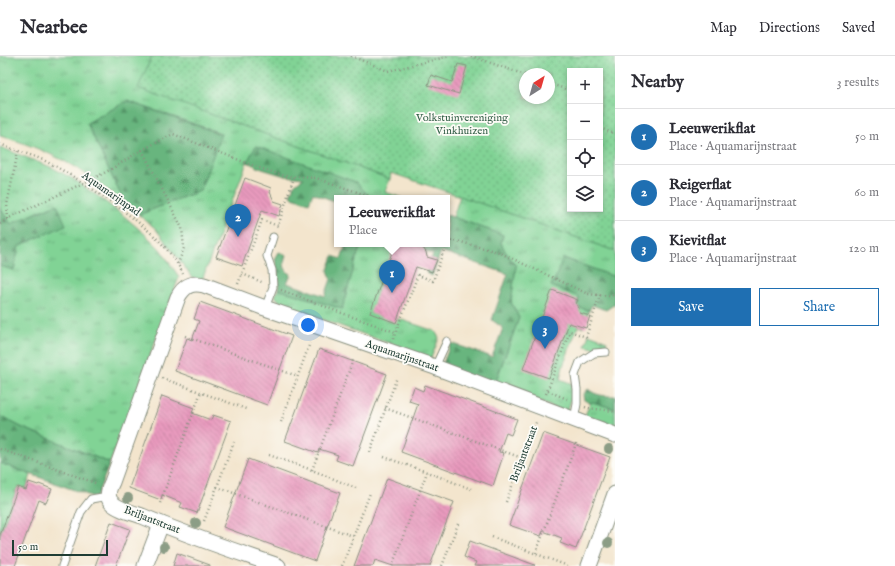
<!DOCTYPE html>
<meta charset="utf-8">
<style>
:root{--surface:#fff;--page:#f2f2f3;--text:#2b2b33;--muted:#7c7c81;--line:#e1e1e2;--accent:#1f6fb2}
body{margin:0;font-family:"IM FELL English",serif;background:var(--page);color:var(--text)}
.controls{position:absolute;right:12px;top:12px;display:grid;overflow:hidden;border-radius:0px;box-shadow:0 2px 6px #0003}
.controls button{width:36px;height:36px;display:grid;place-items:center;padding:0;border:0;border-bottom:1px solid var(--line);background:var(--surface);color:var(--text);font:20px sans-serif}
.compass{position:absolute;left:519px;top:12px;width:36px;height:36px;border-radius:50%;background:var(--surface);box-shadow:0 2px 6px #0003;rotate:37deg}
.scale{position:absolute;left:12px;bottom:10px;width:96px;box-sizing:border-box;padding-left:4px;border:2px solid #1f3d34;border-top:0;font-size:11px;line-height:14px;white-space:nowrap;color:#1f3d34;-webkit-text-stroke:3px #fdfcf7;paint-order:stroke}
.you{position:absolute;left:308px;top:269px;width:14px;height:14px;margin:-10px;border:3px solid #fff;border-radius:50%;background:#1a73e8;box-shadow:0 0 0 6px #1a73e833}
.badge{display:grid;place-items:center;width:26px;height:26px;border-radius:50%;background:var(--accent);color:#fff;font-size:13px;font-weight:700}
.pin{position:absolute;translate:-50% -33px;filter:drop-shadow(0 1px 2px #0008)}
.pin::after{content:'';position:absolute;top:21px;width:14px;height:12px;background:inherit;clip-path:polygon(0 0,100% 0,50% 100%)}
.popup{position:absolute;left:334px;top:139px;width:116px;height:52px;box-sizing:border-box;display:grid;place-content:center;border-radius:0px;background:var(--surface);filter:drop-shadow(0 1px 3px #0005);font-size:13px;white-space:nowrap;color:var(--muted)}
.popup b{font-size:15px;color:var(--text)}
.popup::after{content:'';position:absolute;left:50%;top:100%;margin-left:-8px;border:8px solid transparent;border-top-color:var(--surface)}
.list{margin:0;padding:0;list-style:none}
h2{display:flex;justify-content:space-between;align-items:center;height:52px;margin:0;padding:0 16px;font-size:17px}
h2 small{font-size:13px;font-weight:400;color:var(--muted)}
.list li{display:grid;grid-template-columns:26px 1fr auto;gap:12px;align-items:center;box-sizing:border-box;height:56px;padding:0 16px;border-top:1px solid var(--line)}
.list b{display:block;font-size:15px;white-space:nowrap}
.list p{margin:0;font-size:13px;white-space:nowrap;color:var(--muted)}
.list em{font-size:13px;font-style:normal;color:var(--muted)}
.actions{display:flex;gap:8px;padding:12px 16px}
.actions a{flex:1;padding:9px 0;border:1px solid var(--accent);border-radius:0px;text-align:center;font-size:14px;color:var(--accent)}
.actions .main{background:var(--accent);color:#fff}
.icon{flex:none;width:22px;height:22px;fill:none;stroke:currentColor;stroke-width:2;stroke-linecap:round;stroke-linejoin:round}
.map{position:relative;flex:none;width:615px;height:510px;overflow:hidden}
header{display:flex;align-items:center;gap:24px;box-sizing:border-box;height:56px;padding:0 20px;background:var(--surface);border-bottom:1px solid var(--line)}
header strong{font-size:19px}
nav{display:flex;gap:22px;margin-inline-start:auto;font-size:14px}
main{display:flex}
aside{flex:1;background:var(--surface)}
.map>svg:first-child{display:block}
</style>
<header>
<strong>Nearbee</strong>
<nav><a>Map</a><a>Directions</a><a>Saved</a></nav>
</header>
<main>
<div class="map">
<svg width="615" height="510" viewBox="0 0 615 510">
<defs>
<pattern id="grass-tufts" width="24" height="20" patternUnits="userSpaceOnUse"><rect width="24" height="20" fill="#81d395"/><path d="M3 7l-1-3M5 7V3M7 7l1-3M15 17l-1-3M17 17v-4M19 17l1-3" fill="none" stroke="#69ac7a"/></pattern>
<pattern id="forest-firs" width="22" height="20" patternUnits="userSpaceOnUse"><rect width="22" height="20" fill="#68b57e"/><path d="M5 1l3.5 6h-7zM16 11l3.5 6h-7z" fill="#559468"/></pattern>
<pattern id="garden-dots" width="8" height="8" patternUnits="userSpaceOnUse"><rect width="8" height="8" fill="#81d395"/><path d="M2 2h.1M6 6h.1" fill="none" stroke="#69ac7a" stroke-width="1.8" stroke-linecap="round"/></pattern>
<pattern id="building-back-hatch" width="6" height="6" patternUnits="userSpaceOnUse"><rect width="6" height="6" fill="#e99abe"/><path d="M-1 5l2 2M0 0l6 6M5-1l2 2" fill="none" stroke="#bc7f9b"/></pattern>
</defs>
<rect width="100%" height="100%" fill="#fdfcf7"/>
<filter id="ink" filterUnits="userSpaceOnUse"><feTurbulence type="fractalNoise" baseFrequency=".025" numOctaves="2"/><feDisplacementMap in="SourceGraphic" scale="8" xChannelSelector="R" yChannelSelector="G"/><feConvolveMatrix kernelMatrix="1 2 1 2 8 2 1 2 1" color-interpolation-filters="sRGB"/></filter>
<filter id="wash" filterUnits="userSpaceOnUse"><feTurbulence type="fractalNoise" baseFrequency=".012" numOctaves="4" result="noise"/><feDisplacementMap in="SourceGraphic" scale="16" xChannelSelector="R" yChannelSelector="G"/><feGaussianBlur stdDeviation="0.9" result="paint"/><feColorMatrix in="noise" values="0 0 0 0 0 0 0 0 0 0 0 0 0 0 0 0 0 1.4 0 .05"/><feComposite in="paint" operator="in"/></filter>
<g filter="url(#wash)">
<rect width="100%" height="100%" fill="#f3e5cd"/>
<!-- grass -->
<g fill="url(#grass-tufts)" stroke="#508864">
<path d="M0,0h152l-13,32 251,91 -5,13 17,6h-33v-2l-113,-50 -9,16 -45,118 -10,-3 -37,-49 -16,-13 42,-17 19,-7 21,-58 -94,-32 -40,22 37,79c-14,-10 -28,-21 -43,-31 -21,-14 -56,-29 -81,-35z"/>
<polygon points="0,91 53,112 75,124 99,141 124,160 147,180 160,193 179,221 110,407 21,371 0,360 0,210 14,214 19,190 56,148 11,168 0,152"/>
<path d="M460,140l155,55v26l-51,-19 -9,21 -4,6 28,12 -3,9 13,5 -6,17 -5,-2 -15,40 -3,13 10,4c5,9 0,20 -3,29l-73,-26 25,-68 -8,-16 5,-36 -11,-15 -4,-8 2,-8 -50,-18z"/>
<polygon points="362,188 421,188 417,208 396,262 435,275 439,282 431,302 310,259 282,248 275,240 278,233 342,253 358,197"/>
<polygon points="589,278 607,285 605,291 598,293 585,290"/>
<polygon points="593,346 615,353 615,373 584,362 590,347"/>
<polygon points="0,407 31,419 26,433 18,430 0,478"/>
</g>
<!-- forest -->
<g fill="url(#forest-firs)" stroke="#447959">
<polygon points="127,45 221,78 200,135 181,142 139,159 124,146 87,67"/>
<path d="M256,90l100,36 13,14v2h-32v4l-24,-9 -4,10 -19,-7c4,-12 4,-12 14,-18l-19,-2 -23,-7 -15,-7z"/>
<polygon points="57,148 66,169 19,190 14,214 0,210 0,152 11,168"/>
<polygon points="447,159 503,179 501,187 505,195 516,210 511,246 519,262 494,330 442,310 451,287 492,301 503,272 492,264 508,218 441,195 432,220 426,217 433,198 419,193 421,188 447,188"/>
<path d="M346,188h16l-4,9 -16,56 -64,-20 1,-9 -4,-21 4,-7 7,3c-3,8 -3,15 5,19l-4,9 38,13 6,-17 -3,-9 5,-14 8,3z"/>
<polygon points="563,202 615,221 615,248 606,254 592,249 589,255 576,250 579,241 551,230 555,223"/>
<path d="M588,333c8,7 17,7 27,7v13l-22,-7 -3,1 -6,-3 -1,-5z"/>
<polygon points="0,360 21,371 110,407 96,442 0,407"/>
</g>
<!-- garden -->
<path fill="url(#garden-dots)" stroke="#508864" fill-rule="evenodd" d="M152,0h463v195l-155,-55 -69,-23 -1,6 -252,-91zM570,15h30v138h-30zM525,18h24v24h-24z"/>
<g id="blocks">
<!-- building -->
<g fill="url(#building-back-hatch)">
<polygon points="458,8 467,10 459,38 428,29 431,19 452,26"/>
<polygon points="245,122 271,132 270,136 274,145 283,148 279,160 262,154 242,210 216,201"/>
<polygon points="395,188 425,188 423,192 426,196 427,201 437,204 432,216 416,211 396,267 370,257"/>
<polygon points="552,234 578,244 576,248 579,252 580,257 590,260 586,272 569,267 549,322 523,313"/>
<polygon points="200,246 292,280 267,349 175,315 187,282 192,284 199,265 194,263"/>
<polygon points="319,293 387,318 353,410 336,404 338,399 319,393 318,397 285,385"/>
<polygon points="425,329 517,363 511,379 506,377 499,396 504,397 493,430 401,396 418,348 409,345 414,331 423,335"/>
<polygon points="162,340 194,352 192,357 211,364 213,359 231,365 197,457 180,451 182,447 162,439 161,444 129,432"/>
<polygon points="543,377 610,401 576,493 560,487 562,482 543,475 541,480 509,469"/>
<polygon points="248,403 340,437 334,454 333,454 315,505 223,471"/>
<polygon points="387,422 454,446 430,510 393,510 375,504 373,510 354,510"/>
<polygon points="29,426 38,429 39,428 52,433 46,447 39,444 15,510 0,510 0,479 18,431 26,434"/>
<polygon points="111,466 130,473 126,483 116,510 95,510"/>
<polygon points="470,485 535,509 534,510 474,510 476,506 464,501"/>
<polygon points="177,497 210,509 210,510 173,510"/>
</g>
</g>
</g>
<g filter="url(#ink)">
<use href="#blocks" fill-opacity="0" stroke="#899180" stroke-width="1"/>
<g fill="none" stroke-linecap="round" stroke-linejoin="round">
<defs>
<g id="service">
<polyline points="265,252 273,231 272,214 267,200 273,181"/>
<polyline points="435,311 447,285"/>
<polyline points="574,364 577,348 577,333 575,319 580,306 594,297 606,296"/>
<polyline points="62,510 81,456 91,443 108,440"/>
</g>
<g id="minor">
<polyline points="145,510 161,468"/>
<path d="M278,510c-46,-16 -92,-31 -136,-50 -9,-3 -25,-7 -31,-14 -5,-6 -2,-14 1,-20l66,-185c6,-11 13,-15 26,-12l61,23 170,59 180,68"/>
<polyline points="589,510 615,438"/>
</g>
</defs>
<!-- service casing -->
<use href="#service" stroke="#899180" stroke-width="9"/>
<!-- minor casing -->
<use href="#minor" stroke="#899180" stroke-width="17"/>
<!-- path -->
<g stroke="#899180" stroke-width="2.5" stroke-dasharray="1 3" stroke-linecap="butt">
<polyline points="351,0 388,15 450,0"/>
<polyline points="471,0 525,19"/>
<polyline points="549,27 570,35"/>
<polyline points="600,72 615,78"/>
<path d="M0,88c14,6 29,10 43,16 24,12 46,26 68,42 28,20 57,41 72,72"/>
<polyline points="142,94 182,172 184,192 178,208"/>
<polyline points="8,163 7,149 18,95"/>
<polyline points="0,168 9,162 92,123 110,114 142,94 173,78 262,113 285,120 316,122 369,140 370,142"/>
<polyline points="447,186 457,185 498,196 588,238 609,240 615,239"/>
<polyline points="242,218 264,227"/>
<polyline points="238,228 262,164 278,170 294,121"/>
<polyline points="281,234 339,256 395,276"/>
<polyline points="185,280 297,320"/>
<polyline points="393,283 418,219 433,225 446,188"/>
<polyline points="162,322 246,353"/>
<polyline points="548,335 567,343"/>
<polyline points="546,338 570,275 586,281 600,239"/>
<path d="M585,351c10,3 20,2 30,5"/>
<polyline points="385,352 522,402"/>
<polyline points="281,366 310,287"/>
<polyline points="0,393 98,428"/>
<polyline points="370,396 397,321"/>
<polyline points="269,399 312,414 356,432"/>
<polyline points="384,401 427,416 471,433"/>
<polyline points="312,414 353,304"/>
<polyline points="217,431 353,480"/>
<polyline points="506,446 537,364"/>
<polyline points="160,447 201,336"/>
<polyline points="204,465 234,386"/>
<polyline points="492,481 568,510"/>
<polyline points="536,497 577,385"/>
<polyline points="342,510 370,437"/>
<polyline points="392,510 427,416"/>
<polyline points="442,510 458,468"/>
</g>
<!-- service -->
<use href="#service" stroke="#fff" stroke-width="7"/>
<!-- minor -->
<use href="#minor" stroke="#fff" stroke-width="15"/>
</g>
<!-- trees -->
<g fill="#8c9d86">
<circle cx="609" cy="393" r="5"/>
<circle cx="128" cy="442" r="5"/>
<circle cx="196" cy="467" r="5"/>
<circle cx="608" cy="487" r="5"/>
<circle cx="164" cy="491" r="5"/>
</g>
</g>
<g text-anchor="middle" dominant-baseline="central" stroke-width="3.5" stroke-linejoin="round" paint-order="stroke">
<!-- park labels -->
<g font-size="11" fill="#38624c" stroke="#fdfcf7">
<text x="462" y="62">Volkstuinvereniging<tspan x="462" dy="13">Vinkhuizen</tspan></text>
</g>
<!-- street labels -->
<g font-size="11" fill="#1f3d34" stroke="#fdfcf7">
<text transform="translate(111 138) rotate(35)">Aquamarijnpad</text>
<text transform="translate(402 300) rotate(19)">Aquamarijnstraat</text>
<text transform="translate(524 398) rotate(-69)">Briljantstraat</text>
<text transform="translate(152 464) rotate(21)">Briljantstraat</text>
</g>
</g>
</svg>
<div class="controls">
<button>+</button>
<button>−</button>
<button><svg class="icon" aria-label="locate" viewBox="0 0 24 24"><circle cx="12" cy="12" r="6"/><path d="M12 2v4M12 18v4M2 12h4M18 12h4"/></svg></button>
<button><svg class="icon" aria-label="layers" viewBox="0 0 24 24"><path d="M12 4l9 5-9 5-9-5zM3 14l9 5 9-5"/></svg></button>
</div>
<svg class="compass" viewBox="-18 -18 36 36"><path d="M0-13l5 13h-10z" fill="#e53935"/><path d="M0 13l5-13h-10z" fill="#7c7c81"/></svg>
<div class="scale">50 m</div>
<div class="you"></div>
<div class="pin badge" style="left:392px;top:237px">1</div>
<div class="popup"><b>Leeuwerikflat</b>Place</div>
<div class="pin badge" style="left:238px;top:181px">2</div>
<div class="pin badge" style="left:545px;top:293px">3</div>
</div>
<aside>
<h2>Nearby<small>3 results</small></h2>
<ul class="list">
<li><span class="badge">1</span><div><b>Leeuwerikflat</b><p>Place · Aquamarijnstraat</p></div><em>50 m</em></li>
<li><span class="badge">2</span><div><b>Reigerflat</b><p>Place · Aquamarijnstraat</p></div><em>60 m</em></li>
<li><span class="badge">3</span><div><b>Kievitflat</b><p>Place · Aquamarijnstraat</p></div><em>120 m</em></li>
</ul>
<div class="actions"><a class="main">Save</a><a>Share</a></div>
</aside>
</main>
